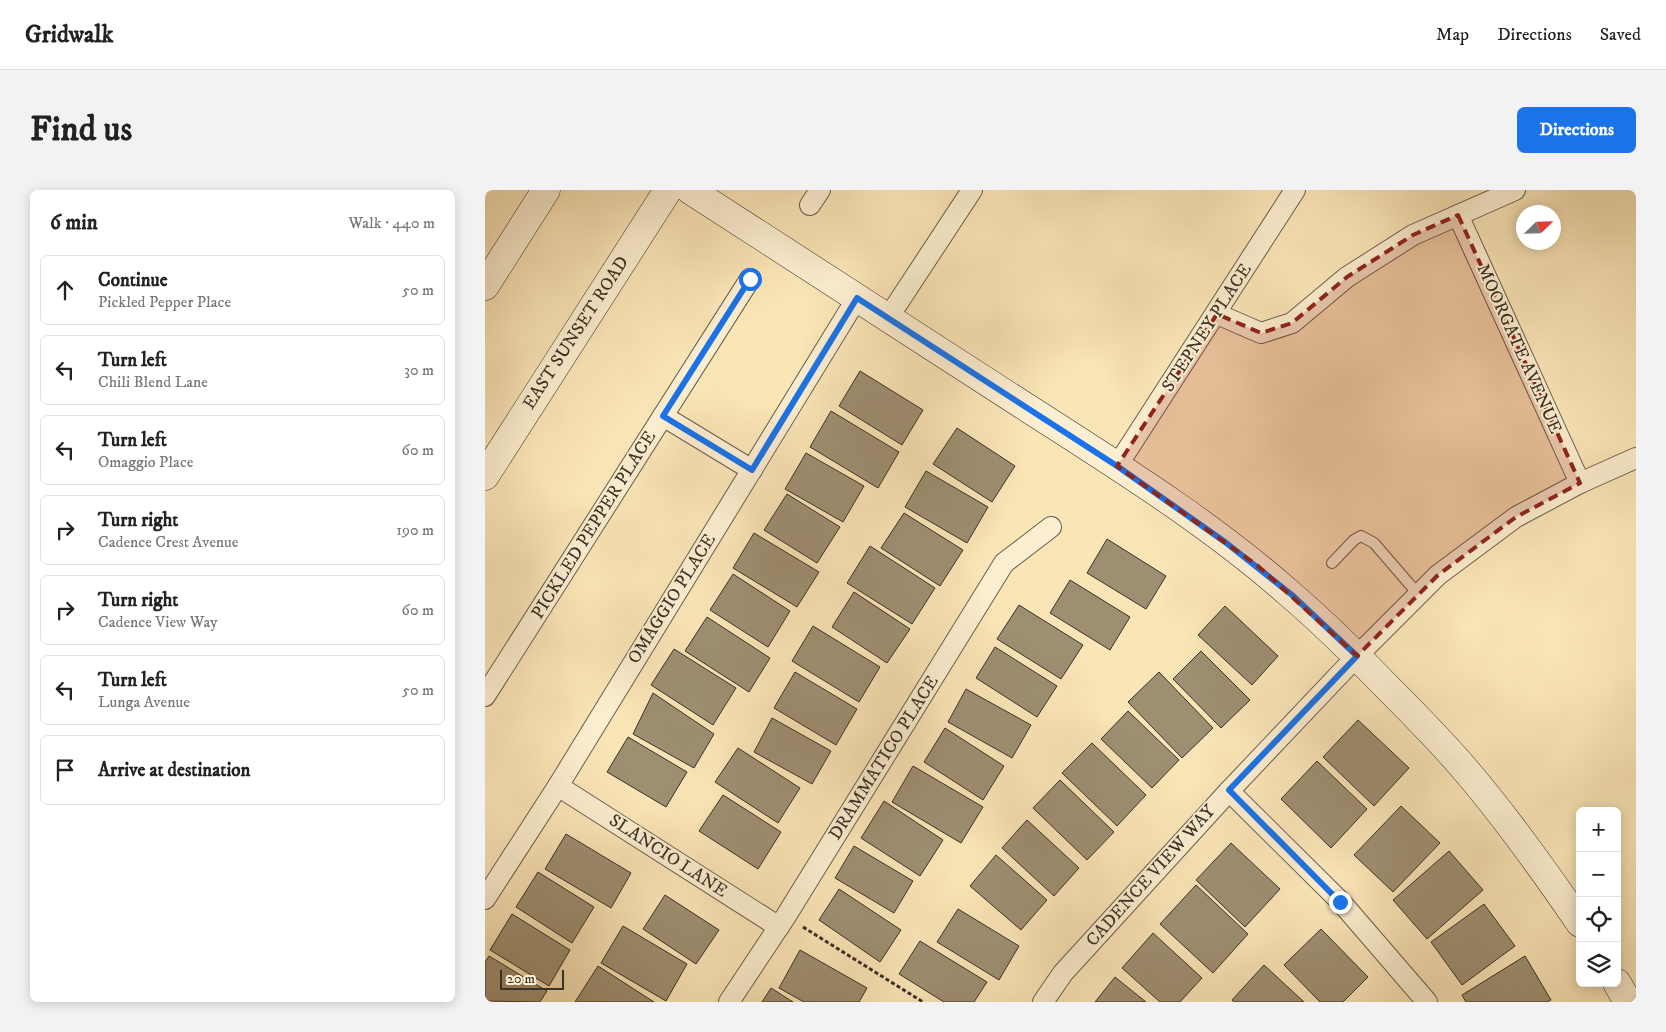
<!DOCTYPE html>
<meta charset="utf-8">
<style>
:root{--surface:#fff;--page:#f2f2f2;--text:#222;--muted:#767676;--line:#e0e0e0;--accent:#1a73e8}
body{margin:0;font-family:"IM FELL DW Pica",serif;background:var(--page);color:var(--text)}
.controls{position:absolute;right:15px;bottom:15px;display:grid;overflow:hidden;border-radius:8px;box-shadow:0 2px 12px #0003}
.controls button{width:45px;height:45px;display:grid;place-items:center;padding:0;border:0;border-bottom:1px solid var(--line);background:var(--surface);color:var(--text);font:25px sans-serif}
.compass{position:absolute;left:1031px;top:15px;width:45px;height:45px;border-radius:50%;background:var(--surface);box-shadow:0 2px 12px #0003;rotate:67deg}
.scale{position:absolute;left:15px;bottom:12px;width:64px;box-sizing:border-box;padding-left:5px;border:2px solid #3a3127;border-top:0;font-size:14px;line-height:18px;white-space:nowrap;color:#3a3127;-webkit-text-stroke:4px #fceed0;paint-order:stroke}
.stop{position:absolute;width:15px;height:15px;margin:-11px;border:4px solid #1a73e8;border-radius:50%;background:#fff}
.stop.end{background:#1a73e8;border-color:#fff;box-shadow:0 1px 5px #0008}
.list{margin:0;padding:0;list-style:none}
h2{display:flex;justify-content:space-between;align-items:center;height:65px;margin:0;padding:0 20px;font-size:21px}
h2 small{font-size:16px;font-weight:400;color:var(--muted)}
.list li{display:grid;grid-template-columns:32px 1fr auto;gap:15px;align-items:center;box-sizing:border-box;height:70px;margin:0 10px 10px;padding:0 10px;border:1px solid var(--line);border-radius:8px}
.list b{display:block;font-size:19px;white-space:nowrap}
.list p{margin:0;font-size:16px;white-space:nowrap;color:var(--muted)}
.list em{font-size:16px;font-style:normal;color:var(--muted)}
.icon{flex:none;width:28px;height:28px;fill:none;stroke:currentColor;stroke-width:2;stroke-linecap:round;stroke-linejoin:round}
.map{position:relative;flex:none;width:1151px;height:812px;overflow:hidden;border-radius:8px}
header{display:flex;align-items:center;gap:30px;box-sizing:border-box;height:70px;padding:0 25px;background:var(--surface);border-bottom:1px solid var(--line)}
header strong{font-size:24px}
nav{display:flex;gap:28px;margin-inline-start:auto;font-size:18px}
.intro{display:flex;align-items:center;justify-content:space-between;box-sizing:border-box;height:120px;padding:0 30px}
h1{margin:0;font-size:35px}
.button{padding:12px 22px;border-radius:8px;background:var(--accent);color:#fff;font-size:18px;font-weight:700}
main{display:flex;gap:30px;padding:0 30px}
aside{flex:1;background:var(--surface);border-radius:8px;box-shadow:0 2px 12px #0003}
.map>svg:first-child{display:block}
</style>
<header>
<strong>Gridwalk</strong>
<nav><a>Map</a><a>Directions</a><a>Saved</a></nav>
</header>
<div class="intro"><h1>Find us</h1><a class="button">Directions</a></div>
<main>
<aside>
<h2>6 min<small>Walk · 440 m</small></h2>
<ul class="list">
<li><svg class="icon" aria-label="ahead" viewBox="0 0 24 24"><path d="M12 20V5M6 11l6-6 6 6"/></svg><div><b>Continue</b><p>Pickled Pepper Place</p></div><em>50 m</em></li>
<li><svg class="icon" aria-label="left" viewBox="0 0 24 24"><path d="M17 20v-9H6M10 6l-5 5 5 5"/></svg><div><b>Turn left</b><p>Chili Blend Lane</p></div><em>30 m</em></li>
<li><svg class="icon" aria-label="left" viewBox="0 0 24 24"><path d="M17 20v-9H6M10 6l-5 5 5 5"/></svg><div><b>Turn left</b><p>Omaggio Place</p></div><em>60 m</em></li>
<li><svg class="icon" aria-label="right" viewBox="0 0 24 24"><path d="M7 20v-9h11M14 6l5 5-5 5"/></svg><div><b>Turn right</b><p>Cadence Crest Avenue</p></div><em>190 m</em></li>
<li><svg class="icon" aria-label="right" viewBox="0 0 24 24"><path d="M7 20v-9h11M14 6l5 5-5 5"/></svg><div><b>Turn right</b><p>Cadence View Way</p></div><em>60 m</em></li>
<li><svg class="icon" aria-label="left" viewBox="0 0 24 24"><path d="M17 20v-9H6M10 6l-5 5 5 5"/></svg><div><b>Turn left</b><p>Lunga Avenue</p></div><em>50 m</em></li>
<li><svg class="icon" aria-label="arrive" viewBox="0 0 24 24"><path d="M6 21V4h12l-3 4 3 4H6"/></svg><div><b>Arrive at destination</b></div></li>
</ul>
</aside>
<div class="map">
<svg width="1151" height="812" viewBox="0 0 1151 812">
<rect width="100%" height="100%" fill="#fae5b7"/>
<filter id="stains"><feTurbulence type="fractalNoise" baseFrequency=".004" numOctaves="4"/><feColorMatrix values="0 0 0 0 .2 0 0 0 0 .09 0 0 0 0 .02 0 0 0 .5 -.17"/></filter>
<radialGradient id="worn" r=".72"><stop offset=".6" stop-color="#630" stop-opacity="0"/><stop offset="1" stop-color="#630" stop-opacity=".3"/></radialGradient>
<!-- building -->
<g fill="#9e8f72" stroke="#3a3127">
<polygon points="375,181 438,220 417,255 354,216"/>
<polygon points="346,221 414,262 393,298 325,257"/>
<polygon points="472,238 530,276 507,312 448,274"/>
<polygon points="321,263 379,296 358,332 300,299"/>
<polygon points="441,281 503,317 482,353 420,317"/>
<polygon points="302,304 355,337 332,373 279,340"/>
<polygon points="419,323 478,360 455,396 396,358"/>
<polygon points="269,343 334,382 312,417 248,378"/>
<polygon points="622,349 681,386 661,419 602,383"/>
<polygon points="385,356 450,398 427,434 362,393"/>
<polygon points="248,384 305,421 283,457 225,420"/>
<polygon points="585,390 645,427 625,460 565,423"/>
<polygon points="369,402 425,439 402,473 347,437"/>
<polygon points="534,415 598,455 576,489 512,449"/>
<polygon points="740,416 793,466 767,495 713,445"/>
<polygon points="222,427 285,468 264,502 200,461"/>
<polygon points="328,436 395,477 374,512 307,471"/>
<polygon points="510,457 572,496 552,527 491,488"/>
<polygon points="189,459 251,498 228,535 166,495"/>
<polygon points="716,461 765,510 736,538 688,489"/>
<polygon points="310,482 372,519 351,555 289,518"/>
<polygon points="674,482 728,538 697,568 643,512"/>
<polygon points="481,499 546,535 527,568 463,532"/>
<polygon points="168,503 229,544 209,578 148,544"/>
<polygon points="643,521 694,570 667,598 616,549"/>
<polygon points="287,528 346,561 327,594 269,562"/>
<polygon points="873,530 924,578 889,616 838,567"/>
<polygon points="460,538 519,576 498,610 439,572"/>
<polygon points="143,547 202,582 181,617 122,582"/>
<polygon points="607,553 661,605 632,636 577,583"/>
<polygon points="253,558 315,598 293,633 230,592"/>
<polygon points="832,571 882,619 846,658 796,609"/>
<polygon points="428,576 498,617 476,653 407,612"/>
<polygon points="575,590 629,642 602,670 548,618"/>
<polygon points="238,605 296,642 273,679 214,641"/>
<polygon points="399,611 458,650 435,686 376,648"/>
<polygon points="916,616 955,653 908,702 869,665"/>
<polygon points="542,630 594,678 569,706 517,658"/>
<polygon points="81,644 146,683 126,718 60,679"/>
<polygon points="746,653 795,699 760,737 711,690"/>
<polygon points="369,656 428,691 409,723 350,688"/>
<polygon points="964,661 998,700 942,749 908,710"/>
<polygon points="511,665 562,710 536,740 485,696"/>
<polygon points="53,682 109,717 87,753 31,717"/>
<polygon points="711,695 763,744 728,783 675,734"/>
<polygon points="354,699 416,740 395,772 334,730"/>
<polygon points="180,705 234,740 211,774 158,739"/>
<polygon points="999,714 1030,756 977,795 946,752"/>
<polygon points="473,719 534,756 514,790 452,752"/>
<polygon points="27,724 85,760 64,796 5,760"/>
<polygon points="138,736 202,774 181,811 116,773"/>
<polygon points="836,739 883,787 858,812 835,812 799,775"/>
<polygon points="668,743 717,788 695,812 675,812 637,778"/>
<polygon points="435,751 502,792 489,812 459,812 414,784"/>
<polygon points="315,760 382,798 374,812 319,812 294,798"/>
<polygon points="4,766 62,801 55,812 0,811 0,772"/>
<polygon points="1040,766 1066,810 1062,812 981,812 977,805"/>
<polygon points="779,775 819,812 749,812 747,810"/>
<polygon points="113,776 169,812 90,812"/>
<polygon points="630,787 661,812 610,812"/>
<polygon points="286,798 308,812 277,812"/>
</g>
<g fill="none" stroke-linecap="round" stroke-linejoin="round">
<defs>
<polyline id="lane" points="847,373 869,350 876,346 889,353 933,404"/>
<g id="street">
<polyline points="325,15 335,0"/>
<polyline points="973,25 1095,293"/>
<polyline points="732,124 776,143 807,133 862,87 928,45 1030,0"/>
<polyline points="403,128 487,0"/>
<polyline points="178,226 267,280"/>
<polyline points="632,276 810,0"/>
<polyline points="0,506 265,89"/>
<polyline points="73,596 294,737"/>
<polyline points="744,601 855,711 942,812"/>
<polyline points="0,709 73,596 372,108"/>
<polyline points="244,812 301,726 519,373 566,337"/>
<polyline points="558,812 578,783 744,601 872,466 953,385 1031,327 1095,293 1151,268"/>
</g>
<g id="secondary">
<path d="M205,0c113,73 226,146 339,219 90,58 182,115 262,186 34,29 66,61 97,93 28,28 55,55 80,85 41,48 77,99 112,150"/>
<polyline points="0,96 61,0"/>
<polyline points="0,286 183,0"/>
<polyline points="1132,793 1143,812"/>
</g>
</defs>
<!-- lane casing -->
<use href="#lane" stroke="#6a5e4b" stroke-width="12"/>
<!-- street casing -->
<use href="#street" stroke="#6a5e4b" stroke-width="22"/>
<!-- secondary casing -->
<use href="#secondary" stroke="#3a3127" stroke-width="29"/>
<!-- path -->
<polyline stroke="#3a3127" stroke-width="3" stroke-dasharray="4 2.5" stroke-linecap="butt" points="318,737 438,812"/>
<!-- lane -->
<use href="#lane" stroke="#fceed0" stroke-width="10"/>
<!-- street -->
<use href="#street" stroke="#fceed0" stroke-width="20"/>
<!-- secondary -->
<use href="#secondary" stroke="#fceed0" stroke-width="28"/>
</g>
<g fill="none" stroke-linecap="round" stroke-linejoin="round">
<!-- route -->
<polyline stroke="#1a73e8" stroke-width="6" points="265,89 178,226 267,280 372,108 632,276 740,352 807,405 872,466 744,600 855,712"/>
</g>
<!-- marked area -->
<path fill="#8f2418" fill-opacity="0.2" stroke="#8f2418" stroke-width="4" stroke-dasharray="10 6" stroke-linejoin="round" d="M973,25l122,268 -64,34 -78,58 -81,81 -99,-90 -141,-100 100,-152 44,19 31,-10 55,-46 66,-42z"/>
<g text-anchor="middle" dominant-baseline="central" stroke-width="4" stroke-linejoin="round" paint-order="stroke">
<!-- street labels -->
<g font-size="18" fill="#3a3127" stroke="#fceed0">
<text transform="translate(722 138) rotate(-57)">STEPNEY PLACE</text>
<text transform="translate(91 143) rotate(-57)">EAST SUNSET ROAD</text>
<text transform="translate(1034 159) rotate(66)">MOORGATE AVENUE</text>
<text transform="translate(109 335) rotate(-58)">PICKLED PEPPER PLACE</text>
<text transform="translate(187 409) rotate(-58)">OMAGGIO PLACE</text>
<text transform="translate(399 568) rotate(-58)">DRAMMATICO PLACE</text>
<text transform="translate(183 666) rotate(33)">SLANCIO LANE</text>
<text transform="translate(666 686) rotate(-48)">CADENCE VIEW WAY</text>
</g>
</g>
<rect width="100%" height="100%" filter="url(#stains)"/>
<rect width="100%" height="100%" fill="url(#worn)"/>
</svg>
<div class="controls">
<button>+</button>
<button>−</button>
<button><svg class="icon" aria-label="locate" viewBox="0 0 24 24"><circle cx="12" cy="12" r="6"/><path d="M12 2v4M12 18v4M2 12h4M18 12h4"/></svg></button>
<button><svg class="icon" aria-label="layers" viewBox="0 0 24 24"><path d="M12 4l9 5-9 5-9-5zM3 14l9 5 9-5"/></svg></button>
</div>
<svg class="compass" viewBox="-18 -18 36 36"><path d="M0-13l5 13h-10z" fill="#e53935"/><path d="M0 13l5-13h-10z" fill="#767676"/></svg>
<div class="scale">20 m</div>
<div class="stop" style="left:265px;top:89px"></div>
<div class="stop end" style="left:855px;top:712px"></div>
</div>
</main>
